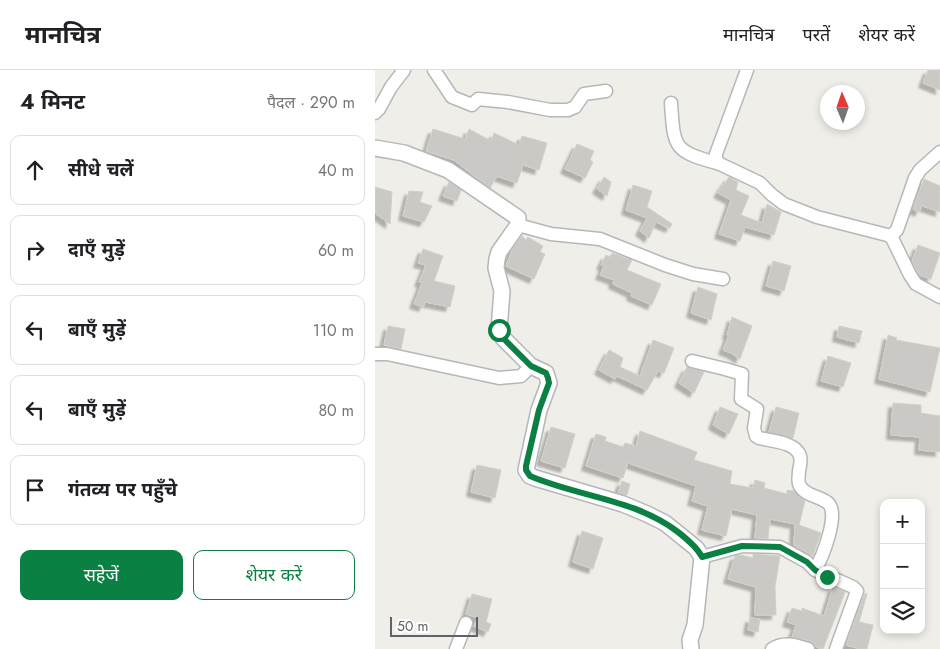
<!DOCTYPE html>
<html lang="hi">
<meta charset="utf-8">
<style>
:root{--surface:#fff;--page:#f6f6f6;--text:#202124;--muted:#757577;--line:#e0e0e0;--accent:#0b8043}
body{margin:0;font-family:Jost,"Noto Sans Devanagari",sans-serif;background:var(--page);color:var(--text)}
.controls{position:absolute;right:15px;bottom:15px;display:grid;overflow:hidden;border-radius:10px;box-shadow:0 2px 8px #0003}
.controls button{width:45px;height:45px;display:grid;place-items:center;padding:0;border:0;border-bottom:1px solid var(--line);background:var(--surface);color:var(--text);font:25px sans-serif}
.compass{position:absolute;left:445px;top:15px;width:45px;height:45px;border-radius:50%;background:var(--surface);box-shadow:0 2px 8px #0003;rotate:358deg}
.scale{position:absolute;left:15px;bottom:12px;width:88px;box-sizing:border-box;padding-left:5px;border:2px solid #5f6267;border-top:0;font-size:14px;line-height:18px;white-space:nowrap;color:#5f6267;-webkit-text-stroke:4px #fff;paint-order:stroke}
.stop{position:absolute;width:15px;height:15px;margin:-11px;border:4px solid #0b8043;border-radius:50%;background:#fff}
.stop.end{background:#0b8043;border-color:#fff;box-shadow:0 1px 5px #0008}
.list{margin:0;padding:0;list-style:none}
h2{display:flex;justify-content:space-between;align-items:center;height:65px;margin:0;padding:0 20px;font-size:21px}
h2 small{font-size:16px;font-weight:400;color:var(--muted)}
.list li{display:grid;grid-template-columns:32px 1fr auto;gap:15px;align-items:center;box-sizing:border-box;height:70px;margin:0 10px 10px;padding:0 10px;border:1px solid var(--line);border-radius:10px}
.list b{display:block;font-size:19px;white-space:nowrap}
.list em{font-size:16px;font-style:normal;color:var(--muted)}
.actions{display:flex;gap:10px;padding:15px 20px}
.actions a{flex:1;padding:11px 0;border:1px solid var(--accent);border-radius:10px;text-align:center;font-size:18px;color:var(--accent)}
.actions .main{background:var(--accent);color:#fff}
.icon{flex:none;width:28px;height:28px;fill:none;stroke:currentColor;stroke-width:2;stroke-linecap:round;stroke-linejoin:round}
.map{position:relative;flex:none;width:565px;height:579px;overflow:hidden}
header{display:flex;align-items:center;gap:30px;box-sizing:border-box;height:70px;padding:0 25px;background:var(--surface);border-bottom:1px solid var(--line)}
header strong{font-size:24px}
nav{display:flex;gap:28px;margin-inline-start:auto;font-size:18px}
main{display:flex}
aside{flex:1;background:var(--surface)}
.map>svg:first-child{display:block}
</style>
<header>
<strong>मानचित्र</strong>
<nav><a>मानचित्र</a><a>परतें</a><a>शेयर करें</a></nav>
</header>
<main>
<aside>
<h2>4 मिनट<small>पैदल · 290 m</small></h2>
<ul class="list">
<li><svg class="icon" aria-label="ahead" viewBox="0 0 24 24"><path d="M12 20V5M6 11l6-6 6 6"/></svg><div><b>सीधे चलें</b></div><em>40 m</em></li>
<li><svg class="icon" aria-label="right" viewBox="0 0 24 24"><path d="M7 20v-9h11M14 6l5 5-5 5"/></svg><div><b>दाएँ मुड़ें</b></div><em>60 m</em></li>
<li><svg class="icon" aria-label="left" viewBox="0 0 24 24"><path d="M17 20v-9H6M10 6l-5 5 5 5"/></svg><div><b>बाएँ मुड़ें</b></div><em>110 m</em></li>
<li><svg class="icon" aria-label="left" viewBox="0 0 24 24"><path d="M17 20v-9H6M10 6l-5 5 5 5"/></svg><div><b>बाएँ मुड़ें</b></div><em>80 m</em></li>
<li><svg class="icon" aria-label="arrive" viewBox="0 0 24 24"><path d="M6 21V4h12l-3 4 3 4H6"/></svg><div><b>गंतव्य पर पहुँचे</b></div></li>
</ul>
<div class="actions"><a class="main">सहेजें</a><a>शेयर करें</a></div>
</aside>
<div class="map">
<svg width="565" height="579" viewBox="0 0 565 579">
<defs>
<filter id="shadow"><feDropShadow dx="-4.5" dy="4.5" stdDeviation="1" flood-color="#0004"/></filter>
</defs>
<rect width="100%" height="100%" fill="#f0eee8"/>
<!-- building -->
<g fill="#cbc9c5" stroke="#d4d0c7" filter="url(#shadow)">
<polygon points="553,0 565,0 565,20 548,13"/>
<polygon points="58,59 90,69 94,59 116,71 119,63 144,75 147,66 172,73 164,100 148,95 142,113 122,106 115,118 79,90 51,81"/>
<polygon points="202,74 219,81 215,90 218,92 210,108 190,99"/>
<polygon points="229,107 236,112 232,126 222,119"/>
<polygon points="354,107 363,112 361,120 374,126 366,145 387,153 392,134 406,142 399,165 370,157 365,171 344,164 356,130 343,123"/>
<polygon points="549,109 565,116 565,142 547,136 544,142 538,139"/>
<polygon points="74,112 86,120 82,131 68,126"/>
<polygon points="258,115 277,121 272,137 297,154 295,158 281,152 274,168 265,161 272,148 251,140"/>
<polygon points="0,117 17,122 15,154 0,143"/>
<polygon points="34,121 48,122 45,132 57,136 49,152 28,146"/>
<polygon points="147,166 151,170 153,167 168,176 165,182 170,184 159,209 131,196 138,178"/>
<polygon points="543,175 565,183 556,209 544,205 537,191"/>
<polygon points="48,179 68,186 59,211 80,216 75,237 50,232 48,237 39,234 47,213 44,212 51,195 43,193"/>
<polygon points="237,183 257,190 252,200 286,214 277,235 256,226 257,223 238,214 239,210 225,205 229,196 226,195 231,185 235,187"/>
<polygon points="398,191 416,196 409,221 391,216"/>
<polygon points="323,217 342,224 336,250 316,243"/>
<polygon points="357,247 377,256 365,289 356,283 348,280 354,265 352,265"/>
<polygon points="13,256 30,259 26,279 9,275"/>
<polygon points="464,256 487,261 484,273 462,267"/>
<polygon points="513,265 522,268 521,270 565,278 555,322 504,309"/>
<polygon points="278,270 299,278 289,303 283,301 272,320 242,306 240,309 224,300 234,280 248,288 245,297 265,306"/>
<polygon points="453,286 476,293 468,317 446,311"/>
<polygon points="312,297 329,302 319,323 304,313"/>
<polygon points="518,333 546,335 546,343 565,346 565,382 544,380 545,367 516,365"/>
<polygon points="345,337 363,344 354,364 338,355"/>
<polygon points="401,337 424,343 418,368 394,362"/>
<polygon points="176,357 200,364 190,398 166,391"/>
<polygon points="265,361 322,382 319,390 357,401 355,414 378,418 380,410 390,413 389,418 412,424 412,420 419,421 430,431 424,455 446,463 438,486 419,475 420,454 395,449 393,469 380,468 382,445 357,439 351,466 327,460 333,436 317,431 321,416 253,393 248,408 211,396 221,364 231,367 230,371 248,377 250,373 261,376"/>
<polygon points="102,395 126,400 120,428 96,422"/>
<polygon points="247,411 255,414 252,425 243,423"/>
<polygon points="207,461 228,468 218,499 198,492"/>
<polygon points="378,484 405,486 400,517 401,545 380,545 381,517 353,509 360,486 366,485 378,488"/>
<polygon points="458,517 470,522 448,579 441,577 436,571 417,567 421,555 412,552 417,538 427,541 427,538 449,546"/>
<polygon points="490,523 492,524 484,552 498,555 492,579 486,579 471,575"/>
<polygon points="97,524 117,529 111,552 116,554 113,562 99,556 103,548 91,544"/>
<polygon points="375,548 385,549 383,562 373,560"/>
</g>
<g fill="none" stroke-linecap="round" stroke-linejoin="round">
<defs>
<g id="minor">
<polyline points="59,0 77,27 97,35 103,29 133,32 175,40 193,40 200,37 209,24 231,21"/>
<polyline points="372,0 341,84 341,90 345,94 385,113 397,125 409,134 442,147 516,166 522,160 540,108 545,100 565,82"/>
<path d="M296,33c3,47 3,48 49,61"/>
<polyline points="0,43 4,39 16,17 29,0"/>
<polyline points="143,155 176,164 225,169 290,195 318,204 348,209"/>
<polyline points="516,166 535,205 541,214 565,227"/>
<polyline points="0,284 12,284 124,308 146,306 156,296"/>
<path d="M317,291l33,8 17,5 -1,25 16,10 -3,19 2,8 3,2c12,3 37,4 41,18 1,4 0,11 -1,15 0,5 -2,11 1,15 6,11 22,10 29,18 10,12 -7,54 -14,66"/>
<polyline points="327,487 367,476 405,477 432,492 440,500 478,517 482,521 461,579"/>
<polyline points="81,579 91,553"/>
<path d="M397,579c11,-8 24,-4 36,0"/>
</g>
<polyline id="tertiary" points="0,78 29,83 73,100 143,148 143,155 124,182 122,189 121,198 127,221 124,260 128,268 156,296 171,303 174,313 164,340 151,400 155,406 160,408 248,434 272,444 290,453 321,478 327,487 320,555 315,570 316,579"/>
</defs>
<!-- minor casing -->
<use href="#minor" stroke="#b5b7bb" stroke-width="15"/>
<!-- tertiary casing -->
<use href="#tertiary" stroke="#b5b7bb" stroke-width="18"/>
<!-- minor -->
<use href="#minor" stroke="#fff" stroke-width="12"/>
<!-- tertiary -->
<use href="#tertiary" stroke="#fff" stroke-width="15"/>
</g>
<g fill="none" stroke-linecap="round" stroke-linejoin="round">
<!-- route -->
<path stroke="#0b8043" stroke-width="6" d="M124,260l4,8 28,28 15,7 2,5 1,5 -10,27 -13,56v4l4,6c49,21 105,23 148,56 9,7 19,15 24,25l40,-11 38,1 27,15 8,8 12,7"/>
</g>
</svg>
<div class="controls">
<button>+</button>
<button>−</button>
<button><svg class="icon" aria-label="layers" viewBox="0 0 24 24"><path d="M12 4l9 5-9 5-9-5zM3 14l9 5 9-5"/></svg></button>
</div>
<svg class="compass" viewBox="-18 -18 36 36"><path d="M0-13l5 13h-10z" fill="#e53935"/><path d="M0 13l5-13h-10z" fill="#757577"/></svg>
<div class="scale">50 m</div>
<div class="stop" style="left:124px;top:260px"></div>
<div class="stop end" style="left:452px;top:507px"></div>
</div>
</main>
